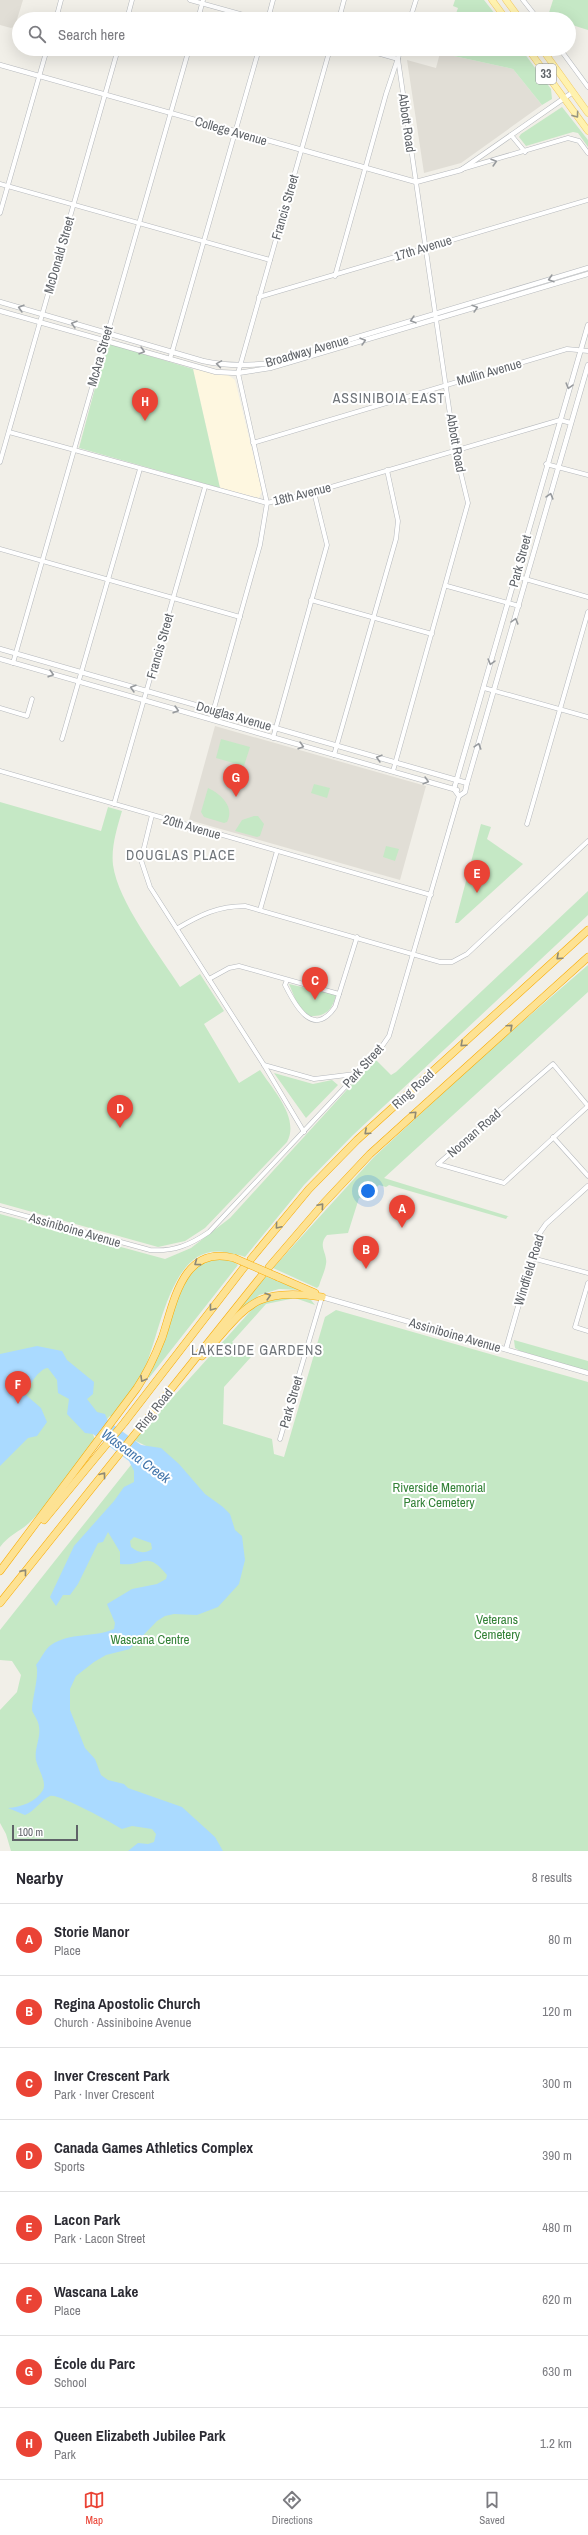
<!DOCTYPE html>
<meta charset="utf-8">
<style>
:root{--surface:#fff;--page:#f2f2f3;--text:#2b2b33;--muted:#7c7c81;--line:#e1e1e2;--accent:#ea4335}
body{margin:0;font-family:"Archivo Narrow",sans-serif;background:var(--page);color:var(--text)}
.scale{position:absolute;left:12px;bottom:10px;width:66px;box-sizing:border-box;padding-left:4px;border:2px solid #5f6368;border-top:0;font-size:11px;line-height:14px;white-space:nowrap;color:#5f6368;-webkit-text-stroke:3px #fff;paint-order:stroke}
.you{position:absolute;left:368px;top:1191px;width:14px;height:14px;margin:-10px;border:3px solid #fff;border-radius:50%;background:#1a73e8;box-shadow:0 0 0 6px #1a73e833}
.badge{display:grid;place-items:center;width:26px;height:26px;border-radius:50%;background:var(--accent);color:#fff;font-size:13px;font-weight:700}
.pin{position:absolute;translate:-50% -33px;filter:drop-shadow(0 1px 2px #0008)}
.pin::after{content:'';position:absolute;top:21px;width:14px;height:12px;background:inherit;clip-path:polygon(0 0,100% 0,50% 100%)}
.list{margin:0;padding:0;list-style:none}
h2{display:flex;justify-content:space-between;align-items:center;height:52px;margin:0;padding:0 16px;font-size:17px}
h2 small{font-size:13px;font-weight:400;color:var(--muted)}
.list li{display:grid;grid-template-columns:26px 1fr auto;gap:12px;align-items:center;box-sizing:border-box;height:72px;padding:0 16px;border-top:1px solid var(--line)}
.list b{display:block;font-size:15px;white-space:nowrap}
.list p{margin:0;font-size:13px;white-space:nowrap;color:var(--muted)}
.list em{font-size:13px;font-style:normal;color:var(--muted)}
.icon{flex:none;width:22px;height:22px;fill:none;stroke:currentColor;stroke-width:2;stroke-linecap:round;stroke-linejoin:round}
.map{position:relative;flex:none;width:588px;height:1851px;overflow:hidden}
.search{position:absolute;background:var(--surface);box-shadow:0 4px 16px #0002;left:12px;right:12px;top:12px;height:44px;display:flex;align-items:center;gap:10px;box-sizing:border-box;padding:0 14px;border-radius:22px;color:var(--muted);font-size:15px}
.sheet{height:628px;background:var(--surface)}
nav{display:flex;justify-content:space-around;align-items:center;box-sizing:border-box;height:56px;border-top:1px solid var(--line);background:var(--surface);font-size:11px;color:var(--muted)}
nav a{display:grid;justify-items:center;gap:2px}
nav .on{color:var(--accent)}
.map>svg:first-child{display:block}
</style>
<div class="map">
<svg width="588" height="1851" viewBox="0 0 588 1851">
<rect width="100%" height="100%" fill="#f1efe8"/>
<!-- commercial -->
<polygon fill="#fef7e0" points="193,369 228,375 235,380 262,491 259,498 220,488"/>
<!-- education -->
<g fill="#e1ded6">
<polygon points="0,0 23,0 15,26 11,28 0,25"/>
<polygon points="440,53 513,69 542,105 461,163 424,173 407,60 436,68"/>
<polygon points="215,726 426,786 400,880 189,820"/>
</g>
<!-- green -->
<g fill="#c5e8c5">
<polygon points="455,0 484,0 499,19 454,19 458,8 453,6"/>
<polygon points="553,0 588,0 588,30 569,24 569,19 547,19"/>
<polygon points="441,49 521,49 551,89 552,99 542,105 513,69 440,53"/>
<polygon points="562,107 588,140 588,147 578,133 573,132 526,146 519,137 521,134"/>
<polygon points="107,343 193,369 220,488 79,448"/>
<polygon points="221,739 250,747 244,766 216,758"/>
<polygon points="314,784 330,788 327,798 311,793"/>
<path d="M208,788c13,6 27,19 19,34l-3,1 -20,-6 -3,-5z"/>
<path d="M0,802l101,29 7,-24 14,4c-5,17 -11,36 -9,54 5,37 46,89 67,122l20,-13 24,37 -20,13 35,59 21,-13c13,20 40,48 27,72l-82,86 -20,13 -27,6 -158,-44z"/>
<polygon points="254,816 258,816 264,824 260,836 257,837 235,831 242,820"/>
<polygon points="481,824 491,827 487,839 523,864 458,923 455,923"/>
<polygon points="386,846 399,849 395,861 383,857"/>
<path d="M588,891v24l-236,221 -48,49 -59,72c-6,-3 -10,-2 -17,-4 -58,-14 -67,82 -85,119 -7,16 -20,31 -30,46l-3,-2 -17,18 2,6c-20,27 -42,60 -66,83 -10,9 -20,12 -29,24v-333l165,45 26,-11 39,-30 145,-159 16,16 5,-3z"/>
<path d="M588,965v27l-204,186 127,39 -3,-1 -2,3 -117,-34 -3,2 -7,-2 -15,14 -5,-1 -11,35 -21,2c-10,11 1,18 -1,29 -1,7 -5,15 -7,22l-2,2 -44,-20 101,-111 110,-102z"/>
<path d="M289,984l47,11c-4,16 -11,22 -28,21l-9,-8z"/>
<polygon points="274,1073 313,1084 332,1080 338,1085 306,1118"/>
<polygon points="217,1258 231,1260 238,1265 149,1378 147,1376 184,1280 200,1263"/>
<polygon points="265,1276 300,1290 279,1289 259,1295 212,1344"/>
<polygon points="293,1296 311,1300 315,1305 295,1298 266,1304 232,1342 251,1357 224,1387 223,1424 272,1439 274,1454 284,1457 325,1317 336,1310 588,1382 588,1851 11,1851 6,1834 0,1823 0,1710 17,1692 21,1675 12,1661 0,1660 0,1630 146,1446 134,1440 256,1305 266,1299"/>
<polygon points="514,1340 588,1361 588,1371 520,1351 515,1348"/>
</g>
<!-- water -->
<path fill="#aadaff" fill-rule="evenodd" d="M37,1346l25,5 5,9 27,22 -1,12 -6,5 10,13 8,2 3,7 33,24 20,3 18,16 26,30 18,13 7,7 5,16 7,6 3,24 -6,24 -21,23 -21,8 -23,-1 -9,2 -8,5 -27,28 -24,6 -12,7 -18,14 -6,13v21l15,38 10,11 6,16 7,5 16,4 4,4 54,19 33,30 8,14h-95l10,-8 10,1 6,-2 2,-8 -4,-5 -20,-3 -10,3c-10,-6 -64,-36 -72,-33 -9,4 -15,15 -25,19l-17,-7c13,-1 28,-6 35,-18 4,-8 -5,-21 -7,-30 -2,-11 5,-23 3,-33 0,-6 -6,-13 -7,-17 0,-11 8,-37 4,-45 5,-6 9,-16 15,-20 19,-13 43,-7 63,-16l1,-6 -8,-19 25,-15 25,-5 9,-5 1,-4c-21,-26 -22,-8 -47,-11v-12l-12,-20 -5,10 -5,1 -20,41 -8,11h-7l-7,11 -6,-9 24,-51 40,-45 10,-14 10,-5v-11l-5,-10 -36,-27 -8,-1 -18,-19 2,-15 -11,-6 -1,-13 -9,-12c-10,1 -19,18 -22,27l15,13 6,14 -10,14 -9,2 -28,28v-112zM134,1537l17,6 1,6c-8,5 -13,4 -21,-2l-1,-6z"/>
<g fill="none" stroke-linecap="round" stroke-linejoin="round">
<defs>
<g id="minor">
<polyline points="190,0 258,19"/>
<polyline points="523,0 538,19"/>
<polyline points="56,19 61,0"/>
<polyline points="127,19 132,0"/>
<polyline points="198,19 203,0"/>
<polyline points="268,19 273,0"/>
<polyline points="339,19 344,0"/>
<polyline points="410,19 416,0"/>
<polyline points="363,49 398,59"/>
<polyline points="560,49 588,87"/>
<polyline points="511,135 525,152"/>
<polyline points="462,169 568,138 579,141 588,153"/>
<polyline points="0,184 270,260"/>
<polyline points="0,213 47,49"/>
<polyline points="335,276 386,94 401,49"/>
<polyline points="259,297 588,200"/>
<polyline points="170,359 259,49"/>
<polyline points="9,432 267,503 314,492 560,420 571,423"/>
<polyline points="253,443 567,349 588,351"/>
<polyline points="0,462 118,49"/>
<polyline points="546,464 588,475"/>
<polyline points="0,549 240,617"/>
<polyline points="515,576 588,597"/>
<polyline points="447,586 519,606"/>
<polyline points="311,600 432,634"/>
<polyline points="13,663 189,49"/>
<polyline points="484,688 588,717"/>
<polyline points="0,708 27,716 32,699"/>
<polyline points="211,719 260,545 267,503 238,373 330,49"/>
<polyline points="273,738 327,545 314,492"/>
<polyline points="62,739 140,469"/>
<polyline points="334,755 396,539 398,521 387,470"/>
<polyline points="0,771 431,895"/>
<polyline points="393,771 468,503 455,449 398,59"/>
<polyline points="114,804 205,487"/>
<polyline points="152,815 141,860 150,887 264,1065 304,1132"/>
<polyline points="527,824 588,612"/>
<polyline points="260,910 277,851"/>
<path d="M178,928c22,-13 40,-22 67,-22l195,56h12l15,-8 121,-113"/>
<polyline points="209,979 229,968 239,966 339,994"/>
<path d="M287,980l-2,5c10,20 28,54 50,22l22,-70"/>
<polygon points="553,1064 588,1106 504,1183 438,1164"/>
<polyline points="264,1065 314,1079 355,1074"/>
<polyline points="553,1137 588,1176"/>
<path d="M0,1209l150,41c23,2 40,-5 59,-18l169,-180 11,-16 70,-240"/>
<polyline points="532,1258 588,1273"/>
<polyline points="588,1283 575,1327 588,1331"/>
<polyline points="280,1439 322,1297"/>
</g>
<g id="tertiary">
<polyline points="0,65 416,182 461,170 573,92"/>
<path d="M0,302l203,59c23,5 44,5 68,2l317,-95"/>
<polyline points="0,311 216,372 238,373 270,368 588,274"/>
<polyline points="588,325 454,789 459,796 465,792 467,783 588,365"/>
<polyline points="0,649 467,783"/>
<polyline points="0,659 457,790"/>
<polyline points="322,1297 588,1373"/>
<polyline points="506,1349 539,1234 546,1224 588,1186"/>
</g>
<g id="primary">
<polyline points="492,0 506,19"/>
<polyline points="506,0 520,19"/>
<polyline points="528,49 588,131"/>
<polyline points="542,49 588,113"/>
</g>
<g id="motorway">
<polyline points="251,1259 309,1189 357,1140 588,930"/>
<polyline points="269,1267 324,1203 370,1154 588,957"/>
<polyline points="278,1277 315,1293"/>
<path d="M202,1356c44,-47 49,-70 120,-59"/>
<polyline points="44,1520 124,1423 245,1266"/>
<path d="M0,1571l137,-183c10,-15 18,-32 25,-50 12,-35 20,-94 72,-80"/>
<polyline points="0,1603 263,1274"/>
</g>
</defs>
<!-- minor casing -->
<use href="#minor" stroke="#b5b8bc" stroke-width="5"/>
<!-- tertiary casing -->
<use href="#tertiary" stroke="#b5b8bc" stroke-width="5.5"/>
<!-- primary casing -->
<use href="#primary" stroke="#f2c960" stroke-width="7"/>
<!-- motorway casing -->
<use href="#motorway" stroke="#f9ab00" stroke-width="8"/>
<!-- minor -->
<use href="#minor" stroke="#fff" stroke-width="4"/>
<!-- tertiary -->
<use href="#tertiary" stroke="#fff" stroke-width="4.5"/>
<!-- primary -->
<use href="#primary" stroke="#fff2af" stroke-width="6"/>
<!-- motorway -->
<use href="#motorway" stroke="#fde293" stroke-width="7"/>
<defs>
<polyline id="motorway-bridge" points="234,1258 278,1277"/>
</defs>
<!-- motorway-bridge casing -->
<use href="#motorway-bridge" stroke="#f9ab00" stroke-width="8" stroke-linecap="butt"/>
<!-- motorway-bridge -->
<use href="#motorway-bridge" stroke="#fde293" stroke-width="7"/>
</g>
<!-- one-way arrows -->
<defs><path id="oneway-chevron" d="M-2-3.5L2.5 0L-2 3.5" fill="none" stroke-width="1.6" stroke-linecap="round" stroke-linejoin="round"/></defs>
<use stroke="#979581" href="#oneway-chevron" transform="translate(576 115) rotate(54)"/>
<g stroke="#979a9d">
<use href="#oneway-chevron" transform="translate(494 162) rotate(-17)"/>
<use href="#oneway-chevron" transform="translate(551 279) rotate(163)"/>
<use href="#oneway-chevron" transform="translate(21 308) rotate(-164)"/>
<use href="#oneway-chevron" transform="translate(475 308) rotate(-17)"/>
<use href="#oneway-chevron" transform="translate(413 320) rotate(164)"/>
<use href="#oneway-chevron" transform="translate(74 324) rotate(-164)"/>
<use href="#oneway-chevron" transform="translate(363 341) rotate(-16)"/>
<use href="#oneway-chevron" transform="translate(142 351) rotate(16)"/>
<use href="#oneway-chevron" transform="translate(219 364) rotate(-171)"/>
<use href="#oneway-chevron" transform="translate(569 386) rotate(106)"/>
<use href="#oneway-chevron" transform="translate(550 496) rotate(-74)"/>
<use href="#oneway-chevron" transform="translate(515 621) rotate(-74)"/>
<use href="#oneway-chevron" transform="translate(491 662) rotate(106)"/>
<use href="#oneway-chevron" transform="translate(51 674) rotate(16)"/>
<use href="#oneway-chevron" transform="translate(133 688) rotate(-164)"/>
<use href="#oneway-chevron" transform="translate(176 710) rotate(16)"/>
<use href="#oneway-chevron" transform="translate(301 746) rotate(16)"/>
<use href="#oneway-chevron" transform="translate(478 746) rotate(-73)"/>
<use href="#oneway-chevron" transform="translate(379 758) rotate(-164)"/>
<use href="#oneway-chevron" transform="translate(426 781) rotate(16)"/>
</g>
<g stroke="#8e8975">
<use href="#oneway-chevron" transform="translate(559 957) rotate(138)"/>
<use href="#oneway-chevron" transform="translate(510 1027) rotate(-42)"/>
<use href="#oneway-chevron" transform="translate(463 1044) rotate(138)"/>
<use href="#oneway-chevron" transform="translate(414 1114) rotate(-43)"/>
<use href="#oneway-chevron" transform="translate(367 1132) rotate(138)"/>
<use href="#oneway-chevron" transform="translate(321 1206) rotate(-49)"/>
<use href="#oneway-chevron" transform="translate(278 1226) rotate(130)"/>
<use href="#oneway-chevron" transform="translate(197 1263) rotate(144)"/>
<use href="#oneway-chevron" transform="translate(268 1296) rotate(-17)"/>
<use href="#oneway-chevron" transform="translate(212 1308) rotate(128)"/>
<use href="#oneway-chevron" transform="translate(143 1379) rotate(120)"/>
<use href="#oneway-chevron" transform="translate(103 1475) rotate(-52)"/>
<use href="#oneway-chevron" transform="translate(24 1572) rotate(-51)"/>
</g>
<g text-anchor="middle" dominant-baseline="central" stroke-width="4" stroke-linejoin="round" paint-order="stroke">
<!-- shield labels -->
<rect fill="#fff" stroke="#8f9295" stroke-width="1" x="536" y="64" width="20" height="20" rx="3"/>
<g font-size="12" font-weight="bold" fill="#5f6368">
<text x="546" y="74">33</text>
</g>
<!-- street labels -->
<g font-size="13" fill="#5f6368" stroke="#fff">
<text transform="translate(407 123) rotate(82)">Abbott Road</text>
<text transform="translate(231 131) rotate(16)">College Avenue</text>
<text transform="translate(285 207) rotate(-74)">Francis Street</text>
<text transform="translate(423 248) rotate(-17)">17th Avenue</text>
<text transform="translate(59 255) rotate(-74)">McDonald Street</text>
<text transform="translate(307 351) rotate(-16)">Broadway Avenue</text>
<text transform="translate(100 356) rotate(-74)">McAra Street</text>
<text transform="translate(489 372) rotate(-16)">Mullin Avenue</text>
<text transform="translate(456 443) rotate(80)">Abbott Road</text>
<text transform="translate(302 494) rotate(-14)">18th Avenue</text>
<text transform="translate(520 561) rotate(-75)">Park Street</text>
<text transform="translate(160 646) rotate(-74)">Francis Street</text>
<text transform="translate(234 716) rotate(16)">Douglas Avenue</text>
<text transform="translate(192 827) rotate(16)">20th Avenue</text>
<text transform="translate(363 1066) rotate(-48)">Park Street</text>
<text transform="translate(413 1089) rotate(-42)">Ring Road</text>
<text transform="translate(474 1133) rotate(-41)">Noonan Road</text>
<text transform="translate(75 1230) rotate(16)">Assiniboine Avenue</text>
<text transform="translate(529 1270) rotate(-73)">Windfield Road</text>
<text transform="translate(455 1335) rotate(16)">Assiniboine Avenue</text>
<text transform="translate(291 1402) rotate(-74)">Park Street</text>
<text transform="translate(154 1410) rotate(-51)">Ring Road</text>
</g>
<!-- park labels -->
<g font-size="13" fill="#348238" stroke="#fff">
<text x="439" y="1487">Riverside Memorial<tspan x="439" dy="15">Park Cemetery</tspan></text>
<text x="497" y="1619">Veterans<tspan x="497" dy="15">Cemetery</tspan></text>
<text x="150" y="1639">Wascana Centre</text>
</g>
<!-- neighbourhood labels -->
<g font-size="14" letter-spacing="1" fill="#70757a" stroke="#fff">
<text x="389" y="398">ASSINIBOIA EAST</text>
<text x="181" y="855">DOUGLAS PLACE</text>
<text x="257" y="1350">LAKESIDE GARDENS</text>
</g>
<!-- water labels -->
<g font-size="14" font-style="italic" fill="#4174aa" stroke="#fff">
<text transform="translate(136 1456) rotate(36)">Wascana Creek</text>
</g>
</g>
</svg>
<div class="scale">100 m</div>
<div class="you"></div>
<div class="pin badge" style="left:402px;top:1228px">A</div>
<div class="pin badge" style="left:366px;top:1269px">B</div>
<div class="pin badge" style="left:315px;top:1000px">C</div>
<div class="pin badge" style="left:120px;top:1128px">D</div>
<div class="pin badge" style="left:477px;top:893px">E</div>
<div class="pin badge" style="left:18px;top:1404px">F</div>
<div class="pin badge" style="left:236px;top:797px">G</div>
<div class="pin badge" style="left:145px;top:421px">H</div>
<div class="search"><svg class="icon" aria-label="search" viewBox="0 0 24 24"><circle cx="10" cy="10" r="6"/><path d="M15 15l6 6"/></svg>Search here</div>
</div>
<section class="sheet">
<h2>Nearby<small>8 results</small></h2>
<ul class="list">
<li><span class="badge">A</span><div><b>Storie Manor</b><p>Place</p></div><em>80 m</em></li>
<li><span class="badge">B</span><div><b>Regina Apostolic Church</b><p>Church · Assiniboine Avenue</p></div><em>120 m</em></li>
<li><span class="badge">C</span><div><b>Inver Crescent Park</b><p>Park · Inver Crescent</p></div><em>300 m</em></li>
<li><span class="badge">D</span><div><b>Canada Games Athletics Complex</b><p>Sports</p></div><em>390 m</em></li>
<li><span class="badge">E</span><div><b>Lacon Park</b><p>Park · Lacon Street</p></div><em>480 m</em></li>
<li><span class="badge">F</span><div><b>Wascana Lake</b><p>Place</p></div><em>620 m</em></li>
<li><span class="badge">G</span><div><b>École du Parc</b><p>School</p></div><em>630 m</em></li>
<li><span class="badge">H</span><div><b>Queen Elizabeth Jubilee Park</b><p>Park</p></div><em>1.2 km</em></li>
</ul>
</section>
<nav>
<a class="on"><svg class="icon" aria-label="map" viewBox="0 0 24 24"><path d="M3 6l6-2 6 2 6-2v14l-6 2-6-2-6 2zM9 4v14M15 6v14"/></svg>Map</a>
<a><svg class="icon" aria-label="directions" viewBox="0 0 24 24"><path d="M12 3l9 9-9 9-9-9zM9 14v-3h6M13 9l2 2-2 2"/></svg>Directions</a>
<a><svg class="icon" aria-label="saved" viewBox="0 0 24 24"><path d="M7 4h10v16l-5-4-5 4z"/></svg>Saved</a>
</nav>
